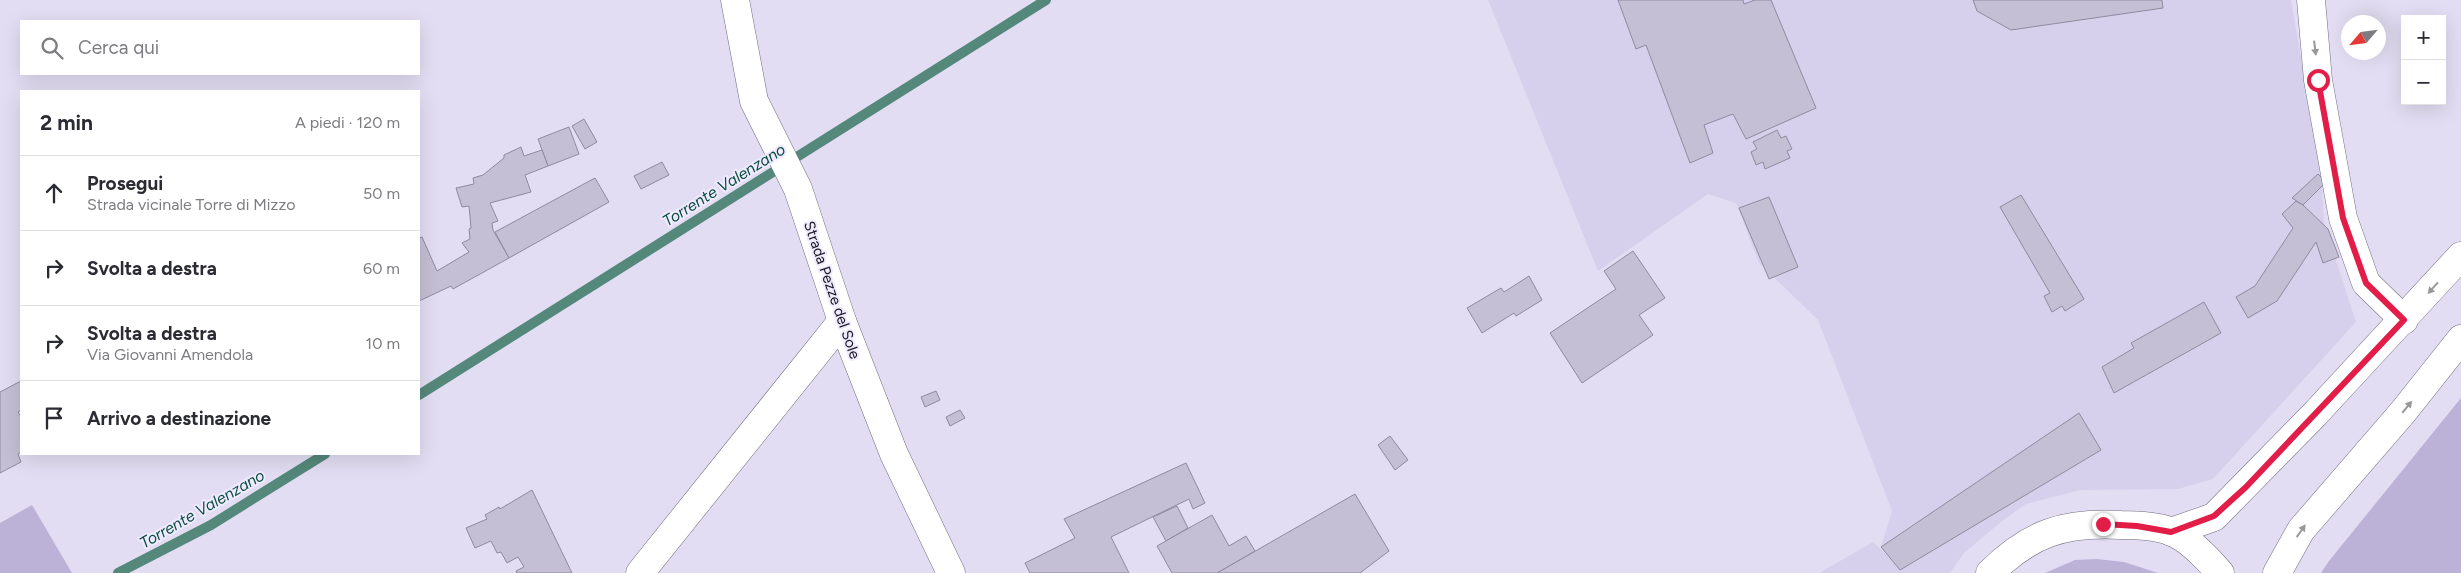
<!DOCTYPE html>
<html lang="it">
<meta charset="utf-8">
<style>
:root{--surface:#fff;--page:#f7f7f7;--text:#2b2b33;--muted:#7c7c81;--line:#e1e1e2}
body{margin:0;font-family:Figtree,sans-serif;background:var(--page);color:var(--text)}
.controls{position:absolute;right:15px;top:15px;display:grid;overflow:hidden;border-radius:0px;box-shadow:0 5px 20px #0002}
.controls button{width:45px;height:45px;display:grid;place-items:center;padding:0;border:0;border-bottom:1px solid var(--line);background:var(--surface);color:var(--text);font:25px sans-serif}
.compass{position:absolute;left:2341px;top:15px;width:45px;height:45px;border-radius:50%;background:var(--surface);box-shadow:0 5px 20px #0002;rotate:242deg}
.stop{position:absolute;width:15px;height:15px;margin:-11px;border:4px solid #e11d48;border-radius:50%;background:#fff}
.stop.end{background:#e11d48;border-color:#fff;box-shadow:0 1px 5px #0008}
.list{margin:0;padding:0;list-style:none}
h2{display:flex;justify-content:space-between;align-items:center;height:65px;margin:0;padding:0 20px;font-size:21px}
h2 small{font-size:16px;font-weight:400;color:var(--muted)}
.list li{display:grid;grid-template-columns:32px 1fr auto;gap:15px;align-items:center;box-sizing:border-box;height:75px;padding:0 20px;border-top:1px solid var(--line)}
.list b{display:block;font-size:19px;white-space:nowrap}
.list p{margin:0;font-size:16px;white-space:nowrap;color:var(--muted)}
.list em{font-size:16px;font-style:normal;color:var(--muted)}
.icon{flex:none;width:28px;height:28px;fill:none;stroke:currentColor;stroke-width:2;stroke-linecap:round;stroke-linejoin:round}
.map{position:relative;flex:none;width:2461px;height:573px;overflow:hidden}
.search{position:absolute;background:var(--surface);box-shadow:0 5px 20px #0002;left:20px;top:20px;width:400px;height:55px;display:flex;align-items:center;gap:12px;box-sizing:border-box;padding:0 18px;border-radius:0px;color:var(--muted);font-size:19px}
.panel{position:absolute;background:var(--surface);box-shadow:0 5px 20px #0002;left:20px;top:90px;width:400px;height:365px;border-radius:0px}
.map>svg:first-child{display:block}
</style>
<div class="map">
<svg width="2461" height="573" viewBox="0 0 2461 573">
<rect width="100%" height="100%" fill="#e2ddf2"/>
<!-- built -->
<polygon fill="#d7d0ec" points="1488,0 2291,0 2322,181 2324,223 2356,322 2213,479 2178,489 2080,490 2026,504 2002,521 1964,553 1950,573 1819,573 1873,542 1894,562 1881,547 1892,511 1818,320 1759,263 1736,203 1708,194 1598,271"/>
<!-- green -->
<g fill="#bcb2d8">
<polygon points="2461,398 2461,573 2321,573 2329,561"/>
<polygon points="32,505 72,573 0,573 0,523"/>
<polygon points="2097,559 2124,562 2158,573 2045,573 2075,560"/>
</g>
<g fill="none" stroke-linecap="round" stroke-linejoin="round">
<!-- stream -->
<g stroke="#54887a" stroke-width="10">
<polyline points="419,395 1046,0"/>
<polyline points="118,573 211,525 325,454"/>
</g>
</g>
<!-- building -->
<g fill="#c4bfd4" stroke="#8f8a9e">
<polygon points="1618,0 1743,0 1744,4 1755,0 1771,0 1816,108 1746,139 1733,114 1704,125 1713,153 1690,163 1646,45 1636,49"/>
<polygon points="1973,0 2162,0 2163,8 2011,30 1977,11"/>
<polygon points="584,119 597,142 585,149 572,126"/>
<polygon points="569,127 579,154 548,166 538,139"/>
<polygon points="1777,130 1781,138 1786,136 1792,149 1787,151 1790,158 1765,169 1763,162 1756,165 1751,152 1757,149 1753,142"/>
<polygon points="521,147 524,156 542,150 548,166 525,175 531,192 490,203 498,221 492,223 493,230 509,258 453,289 451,286 419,301 419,238 422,237 437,271 469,252 462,243 470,239 469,229 471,228 469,206 462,207 456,188 474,184 473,178 483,175 504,158 504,155"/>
<polygon points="662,162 669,175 641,189 634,176"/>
<polygon points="2318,174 2326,182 2303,205 2292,198"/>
<polygon points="595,178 609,202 509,258 495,232"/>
<polygon points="2021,195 2084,299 2065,311 2062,306 2052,312 2044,296 2050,293 2000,207"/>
<polygon points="1769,197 1798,267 1769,279 1739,208"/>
<polygon points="2296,201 2303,205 2328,229 2339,257 2323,263 2316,242 2277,301 2248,318 2236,297 2255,286 2293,228 2282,214"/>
<polygon points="1633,251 1665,298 1639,315 1653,335 1582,383 1550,333 1616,289 1604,271"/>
<polygon points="1529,276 1542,300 1516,316 1514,313 1482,333 1467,308 1501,288 1504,292"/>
<polygon points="2204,302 2221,333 2114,393 2102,367 2134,348 2131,343"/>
<polygon points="21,381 21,410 18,412 21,417 21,452 18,454 21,462 0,473 0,392"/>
<polygon points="936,391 940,400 925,407 921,397"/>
<polygon points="960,410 965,418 950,426 946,417"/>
<polygon points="2079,413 2101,450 1900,570 1881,547"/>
<polygon points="1390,436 1408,460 1395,470 1378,445"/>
<polygon points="1186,463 1205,503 1193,509 1189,499 1111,537 1129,573 1030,573 1025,563 1075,538 1064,519"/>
<polygon points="532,490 572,573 517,573 516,571 524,567 518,557 507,563 501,552 497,553 491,541 475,548 466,528 487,519 485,515 499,507 500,509"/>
<polygon points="1355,494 1389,551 1360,573 1217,573"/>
<polygon points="1177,506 1188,528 1166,541 1153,517"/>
<polygon points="1212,515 1229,546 1246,536 1255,551 1217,573 1172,573 1157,546"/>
</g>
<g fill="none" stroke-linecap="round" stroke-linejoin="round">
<defs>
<g id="street">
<polyline points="735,0 754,101 798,189 842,321 894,454 951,573"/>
<polyline points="2311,0 2318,80 2343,218 2366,283 2404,320"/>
<polyline points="640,573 842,321"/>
</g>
<g id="secondary">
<polyline points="2171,532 2214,517 2315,414 2461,256"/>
<path d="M1990,573c40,-40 74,-51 131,-48 15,0 35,1 49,6 18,7 38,28 50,42"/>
<polyline points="2277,573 2301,530 2403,412 2461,339"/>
</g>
</defs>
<!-- street casing -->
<use href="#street" stroke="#726e80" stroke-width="29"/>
<!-- secondary casing -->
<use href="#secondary" stroke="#726e80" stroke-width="29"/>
<!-- street -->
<use href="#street" stroke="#fff" stroke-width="28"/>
<!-- secondary -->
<use href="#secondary" stroke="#fff" stroke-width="28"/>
</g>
<!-- one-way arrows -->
<defs><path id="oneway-solid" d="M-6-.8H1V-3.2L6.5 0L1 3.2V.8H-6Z" transform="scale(1.25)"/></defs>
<g fill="#98979a">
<use href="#oneway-solid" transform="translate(2315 48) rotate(83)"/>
<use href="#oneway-solid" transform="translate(2433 288) rotate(132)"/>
<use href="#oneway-solid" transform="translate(2407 407) rotate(-51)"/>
<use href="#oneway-solid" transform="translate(2301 531) rotate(-55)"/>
</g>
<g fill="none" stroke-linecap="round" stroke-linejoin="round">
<!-- route -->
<polyline stroke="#e11d48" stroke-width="6" points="2103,524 2137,526 2171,532 2214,516 2246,487 2404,320 2366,283 2343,218 2318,80"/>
</g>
<g text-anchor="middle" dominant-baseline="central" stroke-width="4" stroke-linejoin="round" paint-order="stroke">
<!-- street labels -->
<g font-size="15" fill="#19171e" stroke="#efeaff">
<text transform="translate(832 290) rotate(71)">Strada Pezze del Sole</text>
</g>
<!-- water labels -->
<g font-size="16" font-style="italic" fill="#0b4e3e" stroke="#efeaff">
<text transform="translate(724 185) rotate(-32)">Torrente Valenzano</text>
<text transform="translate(202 509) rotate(-30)">Torrente Valenzano</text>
</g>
</g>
</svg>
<div class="controls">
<button>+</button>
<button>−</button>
</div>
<svg class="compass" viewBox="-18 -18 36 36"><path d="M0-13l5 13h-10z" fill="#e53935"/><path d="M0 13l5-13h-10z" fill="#7c7c81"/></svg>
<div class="stop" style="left:2318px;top:80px"></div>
<div class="stop end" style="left:2103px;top:524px"></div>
<div class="search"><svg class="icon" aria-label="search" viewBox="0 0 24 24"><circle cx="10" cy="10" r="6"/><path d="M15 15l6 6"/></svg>Cerca qui</div>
<section class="panel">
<h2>2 min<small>A piedi · 120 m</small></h2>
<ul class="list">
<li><svg class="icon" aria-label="ahead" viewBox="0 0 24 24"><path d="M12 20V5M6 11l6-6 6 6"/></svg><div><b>Prosegui</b><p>Strada vicinale Torre di Mizzo</p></div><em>50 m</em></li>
<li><svg class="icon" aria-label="right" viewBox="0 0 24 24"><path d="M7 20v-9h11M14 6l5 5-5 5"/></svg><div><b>Svolta a destra</b></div><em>60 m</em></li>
<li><svg class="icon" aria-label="right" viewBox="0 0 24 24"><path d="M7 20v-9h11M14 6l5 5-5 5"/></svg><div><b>Svolta a destra</b><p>Via Giovanni Amendola</p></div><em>10 m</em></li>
<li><svg class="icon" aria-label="arrive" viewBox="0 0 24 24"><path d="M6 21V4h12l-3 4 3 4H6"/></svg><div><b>Arrivo a destinazione</b></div></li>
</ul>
</section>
</div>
